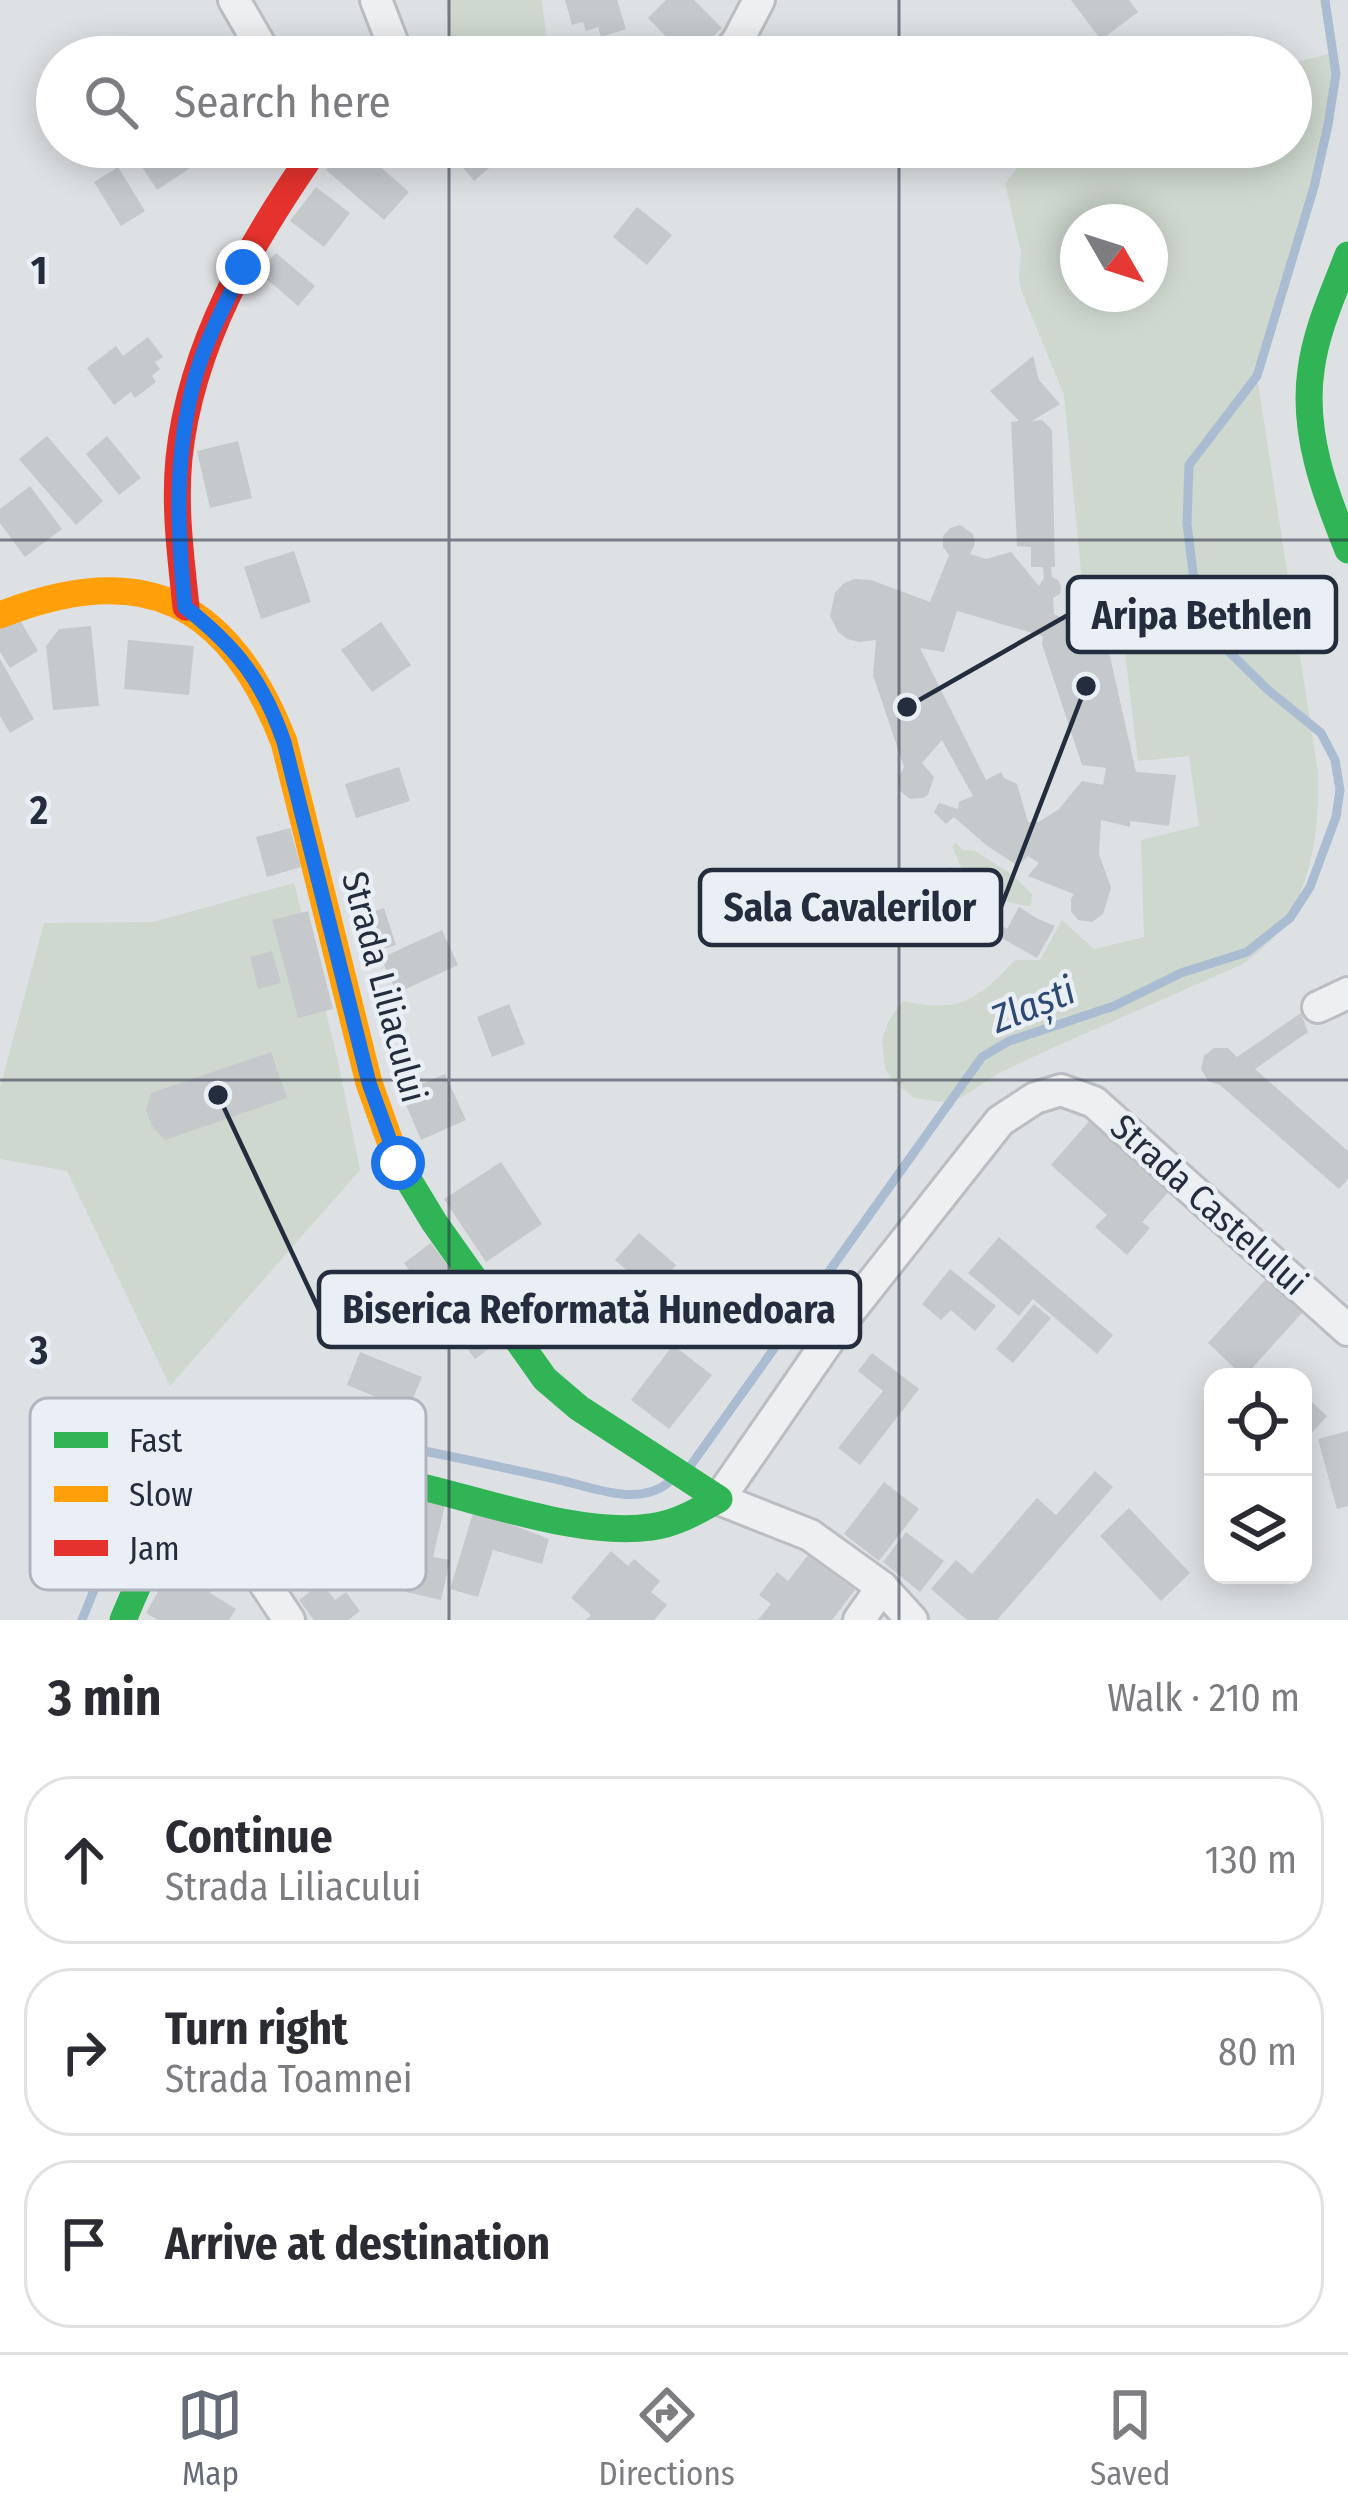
<!DOCTYPE html>
<meta charset="utf-8">
<style>
:root{--surface:#fff;--page:#f7f7f7;--text:#2b2b33;--muted:#7c7c81;--line:#e1e1e2;--accent:#656c78}
body{margin:0;font-family:"Fira Sans Condensed",sans-serif;background:var(--page);color:var(--text)}
.controls{position:absolute;right:36px;bottom:36px;display:grid;overflow:hidden;border-radius:24px;box-shadow:0 6px 30px #0003}
.controls button{width:108px;height:108px;display:grid;place-items:center;padding:0;border:0;border-bottom:3px solid var(--line);background:var(--surface);color:var(--text);font:60px sans-serif}
.compass{position:absolute;left:1060px;top:204px;width:108px;height:108px;border-radius:50%;background:var(--surface);box-shadow:0 6px 30px #0003;rotate:129deg}
.stop{position:absolute;width:36px;height:36px;margin:-27px;border:9px solid #1a73e8;border-radius:50%;background:#fff}
.stop.end{background:#1a73e8;border-color:#fff;box-shadow:0 3px 12px #0008}
.list{margin:0;padding:0;list-style:none}
h2{display:flex;justify-content:space-between;align-items:center;height:156px;margin:0;padding:0 48px;font-size:51px}
h2 small{font-size:39px;font-weight:400;color:var(--muted)}
.list li{display:grid;grid-template-columns:78px 1fr auto;gap:36px;align-items:center;box-sizing:border-box;height:168px;margin:0 24px 24px;padding:0 24px;border:3px solid var(--line);border-radius:48px}
.list b{display:block;font-size:45px;white-space:nowrap}
.list p{margin:0;font-size:39px;white-space:nowrap;color:var(--muted)}
.list em{font-size:39px;font-style:normal;color:var(--muted)}
.icon{flex:none;width:66px;height:66px;fill:none;stroke:currentColor;stroke-width:2;stroke-linecap:round;stroke-linejoin:round}
.map{position:relative;flex:none;width:1348px;height:1620px;overflow:hidden}
.search{position:absolute;background:var(--surface);box-shadow:0 6px 30px #0003;left:36px;right:36px;top:36px;height:132px;display:flex;align-items:center;gap:30px;box-sizing:border-box;padding:0 42px;border-radius:66px;color:var(--muted);font-size:45px}
.sheet{height:732px;background:var(--surface)}
nav{display:flex;justify-content:space-around;align-items:center;box-sizing:border-box;height:168px;border-top:3px solid var(--line);background:var(--surface);font-size:33px;color:var(--muted)}
nav a{display:grid;justify-items:center;gap:6px}
nav .on{color:var(--accent)}
.map>svg:first-child{display:block}
</style>
<div class="map">
<svg width="1348" height="1620" viewBox="0 0 1348 1620">
<rect width="100%" height="100%" fill="#dee1e4"/>
<!-- green -->
<g fill="#ced8ce" fill-rule="evenodd">
<polygon points="446,0 542,0 547,42 450,50"/>
<path d="M1334,53l2,21 -8,52 -14,61 -57,189 61,397c2,73 -11,148 -75,191l-202,89 -42,20 -39,25 -16,4 -30,-4 -22,-18 -7,-12 -3,-28 7,-20 14,-19c57,12 74,0 112,-41h25l22,-40 32,29 50,-12 -3,-97 58,-14 -10,-70 -51,5 -21,-175 -34,6 -19,-197 -43,-105 -2,-11 2,-27 -16,-69 21,-26 20,-10h245v-84zM1150,222v72h-72v-72z"/>
<path d="M955,843l9,7 11,1 38,24 19,19 -1,12c-18,0 -54,-13 -65,-30 -6,-9 -9,-20 -14,-29z"/>
<polygon points="294,883 338,1061 360,1170 170,1386 67,1171 0,1159 0,1088 44,923 153,922"/>
</g>
<g fill="none" stroke-linecap="round" stroke-linejoin="round">
<!-- stream -->
<g stroke="#aabcd2" stroke-width="9">
<polyline points="691,1465 982,1057 1009,1041 1114,1006 1181,973 1247,952 1290,918 1310,887 1336,817 1340,790 1335,760 1321,733 1267,689 1219,642 1194,580 1187,524 1189,465 1257,376 1314,187 1328,125 1336,74 1325,0"/>
<path d="M82,1620c17,-42 33,-86 59,-123 30,-43 86,-60 135,-65 42,-4 87,7 127,15 54,10 107,22 161,34 33,8 74,25 104,2"/>
</g>
</g>
<!-- building -->
<g fill="#c5c9cc" fill-rule="evenodd">
<polygon points="565,0 617,0 626,29 601,37 598,27 586,31 583,22 572,25"/>
<polygon points="666,0 694,0 722,28 692,57 686,57 648,18"/>
<polygon points="1071,0 1129,0 1138,12 1101,40"/>
<polygon points="129,147 192,147 201,161 157,190"/>
<polygon points="345,147 357,147 409,192 384,220 326,170"/>
<polygon points="446,147 492,147 501,158 474,181"/>
<polygon points="118,167 145,211 121,226 94,182"/>
<polygon points="316,187 350,213 324,247 290,221"/>
<polygon points="637,207 672,235 647,265 613,237"/>
<polygon points="276,253 315,286 298,306 259,272"/>
<polygon points="148,337 163,357 155,362 160,369 152,376 156,382 135,398 131,392 114,405 87,368 116,346 123,356"/>
<path d="M1033,356l6,24 21,24 -28,17 10,-1 10,10 3,137h-4l1,10 6,3 3,7 -1,7 -7,4 1,16 15,8 6,-9 -7,-10 5,-5 8,-1 10,3 5,8 -16,20 9,8 10,-15 20,-1 -10,32 27,120 40,3 -7,51 -39,-5v6l-29,-7 -2,34 12,34 -8,26 -11,8 -14,-2 -7,-9v-12l3,-5 -46,-18 11,-13 -11,-7 -10,10 -32,-21 -32,-28 -8,7 -12,-12 5,-9 19,6 1,-7 14,-6 -31,-56 -20,23 12,14 -6,18 -5,3 -13,1 -10,-8 -2,-13 6,-11 -31,-92 3,-35 -17,2 -12,-3 -9,-7 -8,-16 5,-23 8,-9 11,-5 17,1 59,22 19,-47 -6,-8v-11l7,-8 10,-3 13,9 2,10 -5,10 16,5 25,-7 28,34 5,-8 -1,-11h-12v-20l-14,-1 -6,-124 8,-1 -29,-30zM957,611l86,25 -1,8 40,121 24,3 -3,17 -21,-4 -23,28 -20,13h-11l-11,-38 -13,-6 -3,-6 -15,8 -66,-132 24,4z"/>
<polygon points="47,436 103,501 76,525 19,459"/>
<polygon points="107,436 141,478 119,495 86,454"/>
<polygon points="238,441 252,498 210,508 197,451"/>
<polygon points="30,486 62,529 25,557 0,523 0,509"/>
<polygon points="294,551 311,602 261,619 244,567"/>
<polygon points="18,617 38,651 10,668 0,652 0,627"/>
<polygon points="381,622 411,665 372,692 341,650"/>
<polygon points="91,626 99,706 53,710 46,646 59,629"/>
<polygon points="128,640 194,646 189,695 124,689"/>
<polygon points="0,659 34,719 10,733 0,716"/>
<polygon points="399,767 410,801 356,818 345,784"/>
<polygon points="290,828 301,867 267,877 256,837"/>
<polygon points="951,867 956,871 953,878 957,887 973,901 979,899 989,905 999,924 1007,929 1019,907 1038,919 1055,926 1037,958 947,907 949,892 946,878"/>
<polygon points="384,908 396,945 364,955 351,919"/>
<polygon points="308,911 333,1009 298,1018 272,920"/>
<polygon points="442,930 458,965 397,993 381,958"/>
<polygon points="272,951 281,983 258,989 250,957"/>
<polygon points="509,1004 525,1044 492,1057 477,1017"/>
<polygon points="1301,1013 1308,1032 1255,1069 1348,1151 1348,1179 1339,1189 1220,1085 1208,1081 1201,1069 1204,1056 1214,1048 1228,1048 1237,1057"/>
<polygon points="271,1052 287,1098 165,1140 152,1126 146,1110 151,1093"/>
<polygon points="445,1074 466,1120 421,1140 401,1093"/>
<polygon points="1091,1119 1171,1189 1142,1222 1150,1228 1127,1255 1095,1227 1107,1215 1051,1165"/>
<polygon points="501,1162 542,1224 486,1262 444,1199"/>
<polygon points="639,1233 676,1265 652,1293 615,1260"/>
<polygon points="999,1237 1113,1335 1097,1354 1033,1299 1019,1316 968,1273"/>
<polygon points="431,1243 502,1339 475,1359 459,1337 449,1343 425,1310 434,1304 404,1263"/>
<polygon points="950,1269 996,1306 975,1331 951,1310 941,1320 922,1304"/>
<polygon points="1266,1279 1303,1312 1244,1377 1208,1343"/>
<polygon points="1034,1304 1051,1318 1013,1363 996,1349"/>
<polygon points="673,1345 712,1375 669,1429 631,1400"/>
<polygon points="360,1352 422,1377 408,1410 347,1385"/>
<polygon points="872,1353 919,1389 860,1465 838,1448 883,1391 858,1371"/>
<polygon points="1303,1394 1327,1416 1303,1443"/>
<polygon points="1348,1431 1348,1506 1337,1509 1318,1439"/>
<polygon points="1095,1471 1113,1487 997,1620 967,1620 931,1589 956,1560 972,1574 1037,1498 1056,1515"/>
<polygon points="884,1482 919,1509 879,1561 844,1534"/>
<polygon points="418,1495 446,1501 433,1557 450,1560 441,1600 406,1592 410,1572 402,1570"/>
<polygon points="1129,1508 1190,1573 1161,1601 1100,1536"/>
<polygon points="474,1510 549,1539 542,1564 493,1550 478,1597 450,1589"/>
<polygon points="193,1530 231,1558 210,1593 236,1609 229,1620 158,1620 146,1613"/>
<polygon points="906,1532 944,1561 920,1592 883,1562"/>
<polygon points="611,1551 628,1566 634,1559 660,1581 651,1592 667,1605 654,1620 586,1620 591,1615 571,1598"/>
<polygon points="808,1555 855,1590 832,1620 758,1620 771,1604 759,1595 777,1572 788,1581"/>
<polygon points="322,1583 335,1600 346,1592 360,1611 348,1620 314,1620 299,1600"/>
</g>
<g fill="none" stroke-linecap="round" stroke-linejoin="round">
<defs>
<g id="street">
<polyline points="234,0 267,57"/>
<polyline points="376,0 398,57"/>
<polyline points="725,57 738,40 759,0"/>
<polyline points="1318,1007 1348,993"/>
<polyline points="206,1495 289,1620"/>
<polyline points="859,1620 882,1587"/>
<polyline points="912,1620 882,1587 810,1535 719,1499 842,1321 1000,1121 1035,1098 1061,1090 1094,1102 1348,1330"/>
</g>
</defs>
<!-- street casing -->
<use href="#street" stroke="#bbbdc2" stroke-width="36"/>
<!-- street -->
<use href="#street" stroke="#edeff1" stroke-width="30"/>
<!-- fast -->
<g stroke="#30b455" stroke-width="27">
<path d="M1348,255c-14,37 -32,75 -37,115 -9,63 14,123 37,180"/>
<path d="M123,1620c15,-35 31,-76 59,-104 120,-120 329,30 469,11 25,-3 47,-16 68,-28l-140,-91 -34,-29 -111,-157 -37,-61"/>
</g>
<!-- slow -->
<path stroke="#ff9f0a" stroke-width="27" d="M0,615c143,-57 229,-14 284,127l85,341 28,78"/>
<!-- jam -->
<path stroke="#e5322d" stroke-width="27" d="M186,607c-5,-49 -12,-99 -7,-149 12,-115 73,-218 138,-311"/>
</g>
<g fill="none" stroke-linecap="round" stroke-linejoin="round">
<!-- route -->
<path stroke="#1a73e8" stroke-width="15" d="M243,267c-17,36 -37,72 -48,111 -21,77 -18,150 -10,229 51,40 78,74 99,135l85,341 29,80"/>
</g>
<!-- grid -->
<path fill="none" stroke="#242d3e" stroke-width="3" stroke-opacity="0.55" d="M449,0v57M899,0v57M449,147v1473M899,147v1473M0,540h1348M0,1080h1348"/>
<g text-anchor="middle" dominant-baseline="central" stroke-width="9" stroke-linejoin="round" paint-order="stroke">
<!-- street labels -->
<g font-size="36" fill="#242d3e" stroke="#eaeef5">
<text transform="translate(384 987) rotate(75)">Strada Liliacului</text>
<text transform="translate(1209 1205) rotate(42)">Strada Castelului</text>
</g>
<!-- water labels -->
<g font-size="39" font-style="italic" fill="#2c4a74" stroke="#eaeef5">
<text transform="translate(1033 1005) rotate(-22)">Zlaști</text>
</g>
</g>
<!-- legend -->
<rect x="30" y="1398" width="396" height="192" rx="18" fill="#eaeef5" stroke="#afb4be" stroke-width="3"/>
<rect x="54" y="1432" width="54" height="16" fill="#30b455"/>
<rect x="54" y="1486" width="54" height="16" fill="#ff9f0a"/>
<rect x="54" y="1540" width="54" height="16" fill="#e5322d"/>
<g font-size="33" fill="#242d3e">
<text x="129" y="1452">Fast</text>
<text x="129" y="1506">Slow</text>
<text x="129" y="1560">Jam</text>
</g>
<g font-size="39" text-anchor="middle" font-weight="bold" fill="#242d3e" stroke="#eaeef5" stroke-width="9" stroke-linejoin="round" paint-order="stroke">
<text x="39" y="284">1</text>
<text x="39" y="824">2</text>
<text x="39" y="1364">3</text>
</g>
<!-- callouts -->
<path fill="none" stroke="#242d3e" stroke-width="4.5" d="M907 707L1068 615M1086 686L1001 907M218 1095L319 1310"/>
<g fill="#242d3e" stroke="#eaeef5" stroke-width="4.5">
<circle cx="907" cy="707" r="12"/>
<circle cx="1086" cy="686" r="12"/>
<circle cx="218" cy="1095" r="12"/>
</g>
<g fill="#eaeef5" stroke="#242d3e" stroke-width="4.5">
<rect x="1068" y="577" width="268" height="75" rx="12"/>
<rect x="700" y="870" width="301" height="75" rx="12"/>
<rect x="319" y="1272" width="541" height="75" rx="12"/>
</g>
<g font-size="39" text-anchor="middle" font-weight="bold" fill="#242d3e">
<text x="1202" y="629">Aripa Bethlen</text>
<text x="850" y="921">Sala Cavalerilor</text>
<text x="589" y="1323">Biserica Reformată Hunedoara</text>
</g>
</svg>
<div class="controls">
<button><svg class="icon" aria-label="locate" viewBox="0 0 24 24"><circle cx="12" cy="12" r="6"/><path d="M12 2v4M12 18v4M2 12h4M18 12h4"/></svg></button>
<button><svg class="icon" aria-label="layers" viewBox="0 0 24 24"><path d="M12 4l9 5-9 5-9-5zM3 14l9 5 9-5"/></svg></button>
</div>
<svg class="compass" viewBox="-18 -18 36 36"><path d="M0-13l5 13h-10z" fill="#e53935"/><path d="M0 13l5-13h-10z" fill="#7c7c81"/></svg>
<div class="stop" style="left:398px;top:1163px"></div>
<div class="stop end" style="left:243px;top:267px"></div>
<div class="search"><svg class="icon" aria-label="search" viewBox="0 0 24 24"><circle cx="10" cy="10" r="6"/><path d="M15 15l6 6"/></svg>Search here</div>
</div>
<section class="sheet">
<h2>3 min<small>Walk · 210 m</small></h2>
<ul class="list">
<li><svg class="icon" aria-label="ahead" viewBox="0 0 24 24"><path d="M12 20V5M6 11l6-6 6 6"/></svg><div><b>Continue</b><p>Strada Liliacului</p></div><em>130 m</em></li>
<li><svg class="icon" aria-label="right" viewBox="0 0 24 24"><path d="M7 20v-9h11M14 6l5 5-5 5"/></svg><div><b>Turn right</b><p>Strada Toamnei</p></div><em>80 m</em></li>
<li><svg class="icon" aria-label="arrive" viewBox="0 0 24 24"><path d="M6 21V4h12l-3 4 3 4H6"/></svg><div><b>Arrive at destination</b></div></li>
</ul>
</section>
<nav>
<a class="on"><svg class="icon" aria-label="map" viewBox="0 0 24 24"><path d="M3 6l6-2 6 2 6-2v14l-6 2-6-2-6 2zM9 4v14M15 6v14"/></svg>Map</a>
<a><svg class="icon" aria-label="directions" viewBox="0 0 24 24"><path d="M12 3l9 9-9 9-9-9zM9 14v-3h6M13 9l2 2-2 2"/></svg>Directions</a>
<a><svg class="icon" aria-label="saved" viewBox="0 0 24 24"><path d="M7 4h10v16l-5-4-5 4z"/></svg>Saved</a>
</nav>
